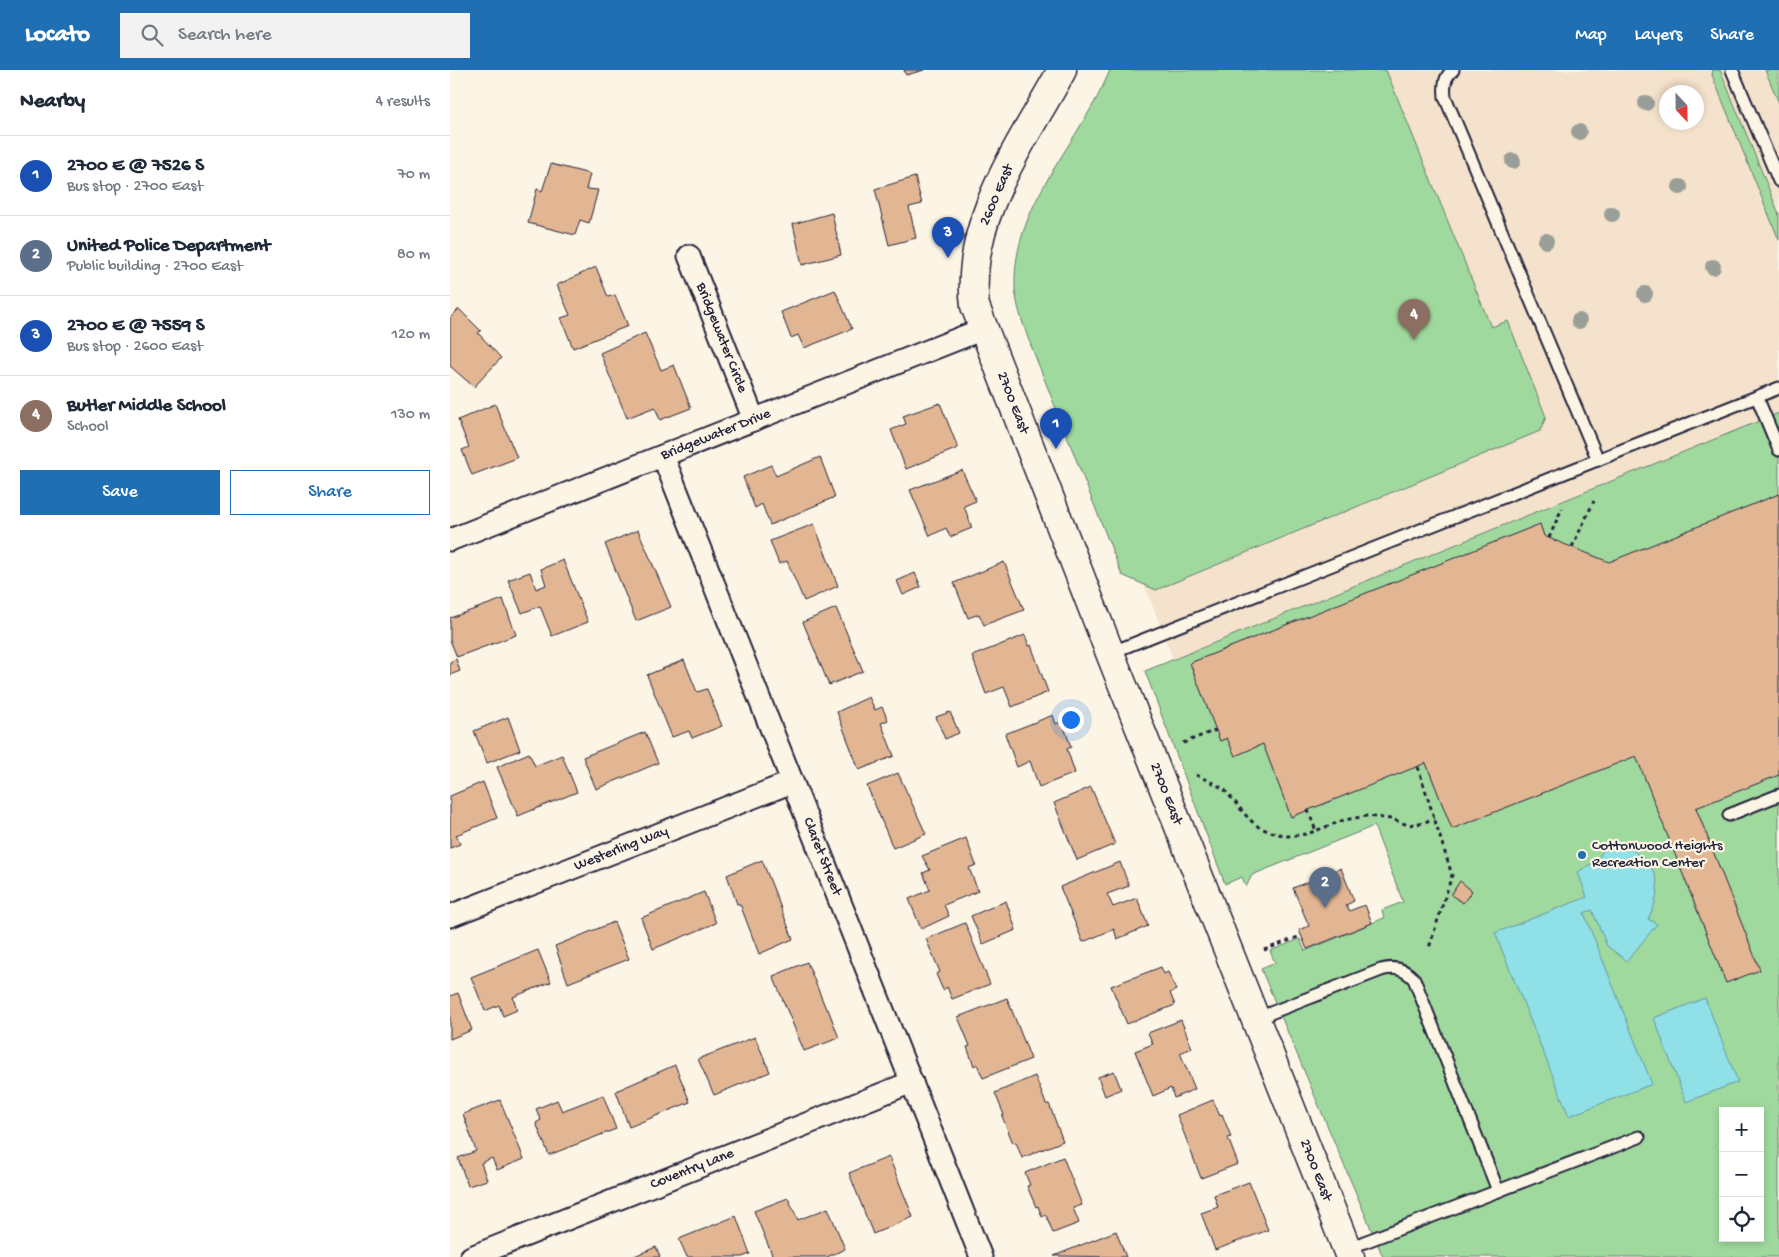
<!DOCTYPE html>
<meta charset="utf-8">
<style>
:root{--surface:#fff;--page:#f2f2f3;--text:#1f2937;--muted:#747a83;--line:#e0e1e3;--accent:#1f6fb2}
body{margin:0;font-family:"Gochi Hand",sans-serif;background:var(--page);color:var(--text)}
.controls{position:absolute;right:15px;bottom:15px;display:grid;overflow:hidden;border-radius:0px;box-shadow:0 2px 8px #0003}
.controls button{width:45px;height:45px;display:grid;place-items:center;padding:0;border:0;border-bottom:1px solid var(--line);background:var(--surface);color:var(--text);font:25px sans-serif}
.compass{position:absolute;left:1209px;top:15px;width:45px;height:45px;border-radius:50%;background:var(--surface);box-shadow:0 2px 8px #0003;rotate:158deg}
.you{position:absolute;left:620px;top:649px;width:18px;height:18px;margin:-12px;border:4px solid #fff;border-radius:50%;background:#1a73e8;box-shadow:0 0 0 8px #1a73e833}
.badge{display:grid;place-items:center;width:32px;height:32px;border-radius:50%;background:var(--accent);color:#fff;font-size:16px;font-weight:700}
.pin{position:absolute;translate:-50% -41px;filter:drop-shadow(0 1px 2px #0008)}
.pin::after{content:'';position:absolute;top:26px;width:18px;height:15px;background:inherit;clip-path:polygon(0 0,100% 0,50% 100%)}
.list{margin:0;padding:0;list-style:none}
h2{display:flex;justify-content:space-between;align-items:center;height:65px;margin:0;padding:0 20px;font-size:21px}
h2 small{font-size:16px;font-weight:400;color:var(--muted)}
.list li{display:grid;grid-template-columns:32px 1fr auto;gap:15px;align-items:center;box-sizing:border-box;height:80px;padding:0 20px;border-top:1px solid var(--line)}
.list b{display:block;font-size:19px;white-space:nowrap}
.list p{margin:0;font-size:16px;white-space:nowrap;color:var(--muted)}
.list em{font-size:16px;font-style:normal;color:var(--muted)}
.actions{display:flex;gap:10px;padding:15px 20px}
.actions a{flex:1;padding:11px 0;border:1px solid var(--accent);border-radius:0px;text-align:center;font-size:18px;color:var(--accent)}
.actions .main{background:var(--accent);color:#fff}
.icon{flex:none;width:28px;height:28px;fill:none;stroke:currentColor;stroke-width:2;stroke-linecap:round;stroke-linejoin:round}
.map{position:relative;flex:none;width:1329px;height:1187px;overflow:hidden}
header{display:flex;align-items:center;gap:30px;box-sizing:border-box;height:70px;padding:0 25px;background:var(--accent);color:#fff}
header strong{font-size:24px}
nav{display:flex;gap:28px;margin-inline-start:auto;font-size:18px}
.search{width:350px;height:45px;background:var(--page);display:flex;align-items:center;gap:12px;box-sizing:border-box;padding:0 18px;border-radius:0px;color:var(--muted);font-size:19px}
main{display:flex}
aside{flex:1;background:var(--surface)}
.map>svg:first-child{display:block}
</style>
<header>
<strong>Locato</strong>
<div class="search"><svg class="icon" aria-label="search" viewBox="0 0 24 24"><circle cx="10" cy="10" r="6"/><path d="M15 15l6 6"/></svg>Search here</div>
<nav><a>Map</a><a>Layers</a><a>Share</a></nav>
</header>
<main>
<aside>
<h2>Nearby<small>4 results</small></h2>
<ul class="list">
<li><span class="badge" style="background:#1a4fb4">1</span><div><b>2700 E @ 7526 S</b><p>Bus stop · 2700 East</p></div><em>70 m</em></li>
<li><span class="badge" style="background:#5c6f8a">2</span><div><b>United Police Department</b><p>Public building · 2700 East</p></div><em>80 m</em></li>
<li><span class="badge" style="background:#1a4fb4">3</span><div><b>2700 E @ 7559 S</b><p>Bus stop · 2600 East</p></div><em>120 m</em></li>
<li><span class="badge" style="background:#8d6e63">4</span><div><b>Butler Middle School</b><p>School</p></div><em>130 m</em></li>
</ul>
<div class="actions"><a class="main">Save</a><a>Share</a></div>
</aside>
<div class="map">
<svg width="1329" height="1187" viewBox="0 0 1329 1187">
<rect width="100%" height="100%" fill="#fcf5e5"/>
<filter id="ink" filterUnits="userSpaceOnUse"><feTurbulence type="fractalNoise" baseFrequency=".02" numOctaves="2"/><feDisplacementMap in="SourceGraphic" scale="10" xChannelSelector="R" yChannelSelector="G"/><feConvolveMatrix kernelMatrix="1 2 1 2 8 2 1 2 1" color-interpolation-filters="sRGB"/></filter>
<g filter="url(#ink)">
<!-- built -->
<path fill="#f4e2cc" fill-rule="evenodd" d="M677,0h652v343l-606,246 -151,-391zM1216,22h30v30h-30z"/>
<!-- green -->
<g fill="#a0d99e" stroke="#617e6c" fill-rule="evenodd">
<path d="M660,0h276l105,257 17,-6 38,96 -6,14 -384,159 -34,-15 -94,-237c-6,-17 -12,-34 -13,-51 -3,-83 66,-145 95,-217z"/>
<polygon points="1263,0 1270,0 1271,2 1329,144 1329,170 1262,5"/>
<polygon points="1315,0 1329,0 1329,33"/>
<path d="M1329,343v844h-396l-122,-288 14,-6 -5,-12 30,-12 5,12 79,-33 -2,-8 21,-8 -29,-76 -122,49 -6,12 -4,-10 -17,7 -80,-213zM1273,1041h37v127h-37z"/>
</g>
<!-- water -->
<g fill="#8fe1e7" stroke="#6395a2">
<path d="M1178,777c31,20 37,39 20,72l9,5 -30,37 -20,-15 -15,-36 -8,3 68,171 -83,32 -74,-183 92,-36 -9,-25 18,-11 9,-13z"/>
<polygon points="1255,928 1288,1012 1236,1032 1204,948"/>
</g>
<!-- building -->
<g fill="#e3b693" stroke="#22223b">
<polygon points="454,0 474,0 456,5"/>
<polygon points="101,94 140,104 136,119 148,120 139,153 130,150 125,165 78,153 87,119 92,121"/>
<polygon points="465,107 472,134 459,137 466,168 439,175 425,119"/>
<polygon points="382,143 391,185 352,195 343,154"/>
<polygon points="146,197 158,227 165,225 178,256 123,278 111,248 120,245 107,215"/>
<polygon points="385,220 402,259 354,278 348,265 341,268 331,242"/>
<polygon points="9,239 31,261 28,263 51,288 24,317 0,296 0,248"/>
<polygon points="195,263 211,300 224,295 241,338 210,350 205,337 177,348 150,283"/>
<polygon points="490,333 508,378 456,399 441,360 456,354 453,346"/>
<polygon points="45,334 67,388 22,405 12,380 19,377 8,350"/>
<polygon points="370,387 385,427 320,455 312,434 305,438 293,407 321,395 326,406"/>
<polygon points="512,400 526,431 514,436 522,458 500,467 496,458 480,466 460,420"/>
<polygon points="1329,424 1329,705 1246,738 1310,900 1276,913 1186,686 1002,759 976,693 841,747 813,674 785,686 777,668 770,671 740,593 1090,454 1094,466 1159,492"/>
<polygon points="364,454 388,516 354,531 337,491 329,494 320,471"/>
<polygon points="188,460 221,537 186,551 155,474"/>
<polygon points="113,490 138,552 102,566 90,536 72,543 58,510 80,502 86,519 96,515 91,499"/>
<polygon points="554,492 574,540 534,555 529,544 518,548 504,513"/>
<polygon points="465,503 471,517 453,525 447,511"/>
<polygon points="53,529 66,565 7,587 0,570 0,548"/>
<polygon points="386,538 413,601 379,615 353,552"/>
<polygon points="575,565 579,576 581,575 598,622 562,637 554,617 536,624 522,586"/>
<polygon points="6,589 10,601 0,605 0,592"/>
<polygon points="234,590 247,622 257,619 272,656 242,668 239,661 222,667 197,605"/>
<polygon points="419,627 425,640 432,637 438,650 431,653 444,686 409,700 387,642"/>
<polygon points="500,642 509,663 495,669 486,647"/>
<polygon points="603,645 606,654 612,651 621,677 617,679 625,703 589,717 580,691 567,697 555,664"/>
<polygon points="58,647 70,680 37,693 24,661"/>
<polygon points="195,662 208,693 146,719 133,687"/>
<polygon points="79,683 85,696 112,685 127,722 68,746 47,697"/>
<polygon points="448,703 476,764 443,778 417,716"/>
<polygon points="33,712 47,748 6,765 10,774 0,778 0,726"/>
<polygon points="641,717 665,774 627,790 604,733"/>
<polygon points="516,768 526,795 519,798 528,821 494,835 499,846 471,859 459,829 480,820 473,803 480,800 472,786"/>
<polygon points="312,790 343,869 309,884 290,834 287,834 277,805"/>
<polygon points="670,792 679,816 657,824 663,837 687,828 698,856 667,869 664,859 633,872 610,817"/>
<polygon points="891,798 904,831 896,835 899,841 915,835 922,853 857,879 849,860 859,856 843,818"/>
<polygon points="1010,811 1022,821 1013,833 1001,825"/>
<polygon points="254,822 266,853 203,879 191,848"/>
<polygon points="556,831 566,860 533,874 521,846"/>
<polygon points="164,852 179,889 118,913 105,876"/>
<polygon points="515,853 540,914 502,929 497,917 493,920 486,904 490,902 476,869"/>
<polygon points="88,880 101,912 63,927 67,940 53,946 49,935 35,941 21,907"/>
<polygon points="357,892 376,939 378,939 389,968 354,981 323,906"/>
<polygon points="711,897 714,904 718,902 726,920 720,923 725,935 677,954 661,916"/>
<polygon points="8,923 22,960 0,969 0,926"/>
<polygon points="557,928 581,989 533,1008 527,994 524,996 517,977 520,976 508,947"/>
<polygon points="731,950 742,978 730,983 745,1019 724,1028 721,1018 703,1026 685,981 703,974 698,963"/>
<polygon points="305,967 320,1002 264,1025 248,989"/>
<polygon points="225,995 240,1032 179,1057 166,1021"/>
<polygon points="664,1001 671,1019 655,1026 648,1007"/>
<polygon points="585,1006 596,1034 599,1034 613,1071 572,1088 566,1072 563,1073 552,1046 554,1045 545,1023"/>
<polygon points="153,1025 166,1059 99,1085 86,1053 91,1050 86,1039 107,1030 112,1041"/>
<polygon points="50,1030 74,1089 47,1100 42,1088 31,1093 37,1110 18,1116 8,1088 26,1081 13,1044"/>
<polygon points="763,1030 770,1046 772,1044 781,1067 778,1068 788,1094 751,1108 727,1045"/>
<polygon points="439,1087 463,1147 423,1164 399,1103"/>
<polygon points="613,1087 632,1135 623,1138 629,1153 603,1163 596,1145 592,1147 588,1136 586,1137 577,1116 580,1115 575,1103"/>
<polygon points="799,1112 818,1160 765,1180 751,1143 768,1137 764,1125"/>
<polygon points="338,1128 348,1150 378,1138 395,1179 377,1187 323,1187 304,1141"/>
<polygon points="286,1146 300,1184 292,1187 237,1187 229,1169"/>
<polygon points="666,1161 676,1187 604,1186"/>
<polygon points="206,1177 210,1187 182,1187"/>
</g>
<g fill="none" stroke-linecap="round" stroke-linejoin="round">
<defs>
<g id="service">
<path d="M1003,0c-9,7 -9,16 -8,27l153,363"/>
<polyline points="1282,0 1329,111"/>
<polyline points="1307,327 1329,380"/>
<polyline points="660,583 1329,318"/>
<polyline points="1279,745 1329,725"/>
<path d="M805,949l126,-49c14,-4 24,-1 33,9l79,199 5,13 -152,58"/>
<polyline points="1048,1121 1189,1067"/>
</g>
<g id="minor">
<path id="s1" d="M239,186l65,164"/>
<path id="s2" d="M213,386l318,801"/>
<path id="s3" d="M0,470l533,-211"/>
<path id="s4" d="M0,846l342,-134"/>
<path id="s5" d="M21,1187l441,-175"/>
</g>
<g id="tertiary">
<path id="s6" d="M612,0c-39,72 -98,150 -87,236l135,347 240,604"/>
</g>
</defs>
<!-- service casing -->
<use href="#service" stroke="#22223b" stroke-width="15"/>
<!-- minor casing -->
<use href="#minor" stroke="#22223b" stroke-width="25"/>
<!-- tertiary casing -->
<use href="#tertiary" stroke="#22223b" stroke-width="31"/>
<!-- path -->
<g stroke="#22223b" stroke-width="3" stroke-dasharray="4 4" stroke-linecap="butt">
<polyline points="1099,468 1112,438"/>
<polyline points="1122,477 1144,431"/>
<polyline points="733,673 766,660"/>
<polyline points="968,697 1002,805 979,878"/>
<polyline points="746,705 763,713 774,719 799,749 810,758 824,763 838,766 857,764 894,750 917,746 942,749 958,755 973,753 984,748"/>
<polyline points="858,740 866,761"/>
<polyline points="814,880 851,866"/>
</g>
<!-- service -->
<use href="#service" stroke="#fcf5e5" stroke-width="11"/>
<!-- minor -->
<use href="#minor" stroke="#fcf5e5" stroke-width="21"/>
<!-- tertiary -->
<use href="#tertiary" stroke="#fcf5e5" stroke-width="28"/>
</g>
<!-- trees -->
<g fill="#999f98">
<circle cx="1196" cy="33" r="8"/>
<circle cx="1129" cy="62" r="8"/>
<circle cx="1063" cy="91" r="8"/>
<circle cx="1230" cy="117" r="8"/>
<circle cx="1162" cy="144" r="8"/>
<circle cx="1096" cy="171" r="8"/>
<circle cx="1263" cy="197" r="8"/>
<circle cx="1195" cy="224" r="8"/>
<circle cx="1129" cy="251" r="8"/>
</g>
</g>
<!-- markers -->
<circle fill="#1f6fb2" stroke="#fcf5e5" stroke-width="2" cx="1132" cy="785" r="5"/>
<g text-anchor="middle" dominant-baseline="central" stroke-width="4.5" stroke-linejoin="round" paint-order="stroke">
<!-- street labels -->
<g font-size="15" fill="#22223b" stroke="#fcf5e5">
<text transform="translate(547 125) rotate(-67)">2600 East</text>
<text stroke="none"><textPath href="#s1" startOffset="88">Bridgewater Circle</textPath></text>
<text stroke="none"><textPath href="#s6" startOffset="360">2700 East</textPath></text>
<text stroke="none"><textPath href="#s3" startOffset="286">Bridgewater Drive</textPath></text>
<text stroke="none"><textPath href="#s6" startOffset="780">2700 East</textPath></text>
<text stroke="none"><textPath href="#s4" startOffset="184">Westerling Way</textPath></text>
<text stroke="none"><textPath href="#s2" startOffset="431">Claret Street</textPath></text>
<text stroke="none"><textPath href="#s5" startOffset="238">Coventry Lane</textPath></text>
<text stroke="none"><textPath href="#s6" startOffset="1185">2700 East</textPath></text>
</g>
<!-- poi labels -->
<g font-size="15" fill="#22223b" stroke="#fcf5e5" text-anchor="start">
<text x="1142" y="776">Cottonwood Heights<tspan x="1142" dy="17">Recreation Center</tspan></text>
</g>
</g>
</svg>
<div class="controls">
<button>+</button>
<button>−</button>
<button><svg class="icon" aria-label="locate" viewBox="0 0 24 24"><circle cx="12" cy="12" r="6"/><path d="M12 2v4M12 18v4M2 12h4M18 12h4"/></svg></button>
</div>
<svg class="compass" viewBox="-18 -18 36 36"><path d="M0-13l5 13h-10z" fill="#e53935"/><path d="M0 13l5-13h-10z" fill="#747a83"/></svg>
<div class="you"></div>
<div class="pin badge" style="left:606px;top:379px;background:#1a4fb4">1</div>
<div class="pin badge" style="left:875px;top:838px;background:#5c6f8a">2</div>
<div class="pin badge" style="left:498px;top:188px;background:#1a4fb4">3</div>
<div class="pin badge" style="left:964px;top:270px;background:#8d6e63">4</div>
</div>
</main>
